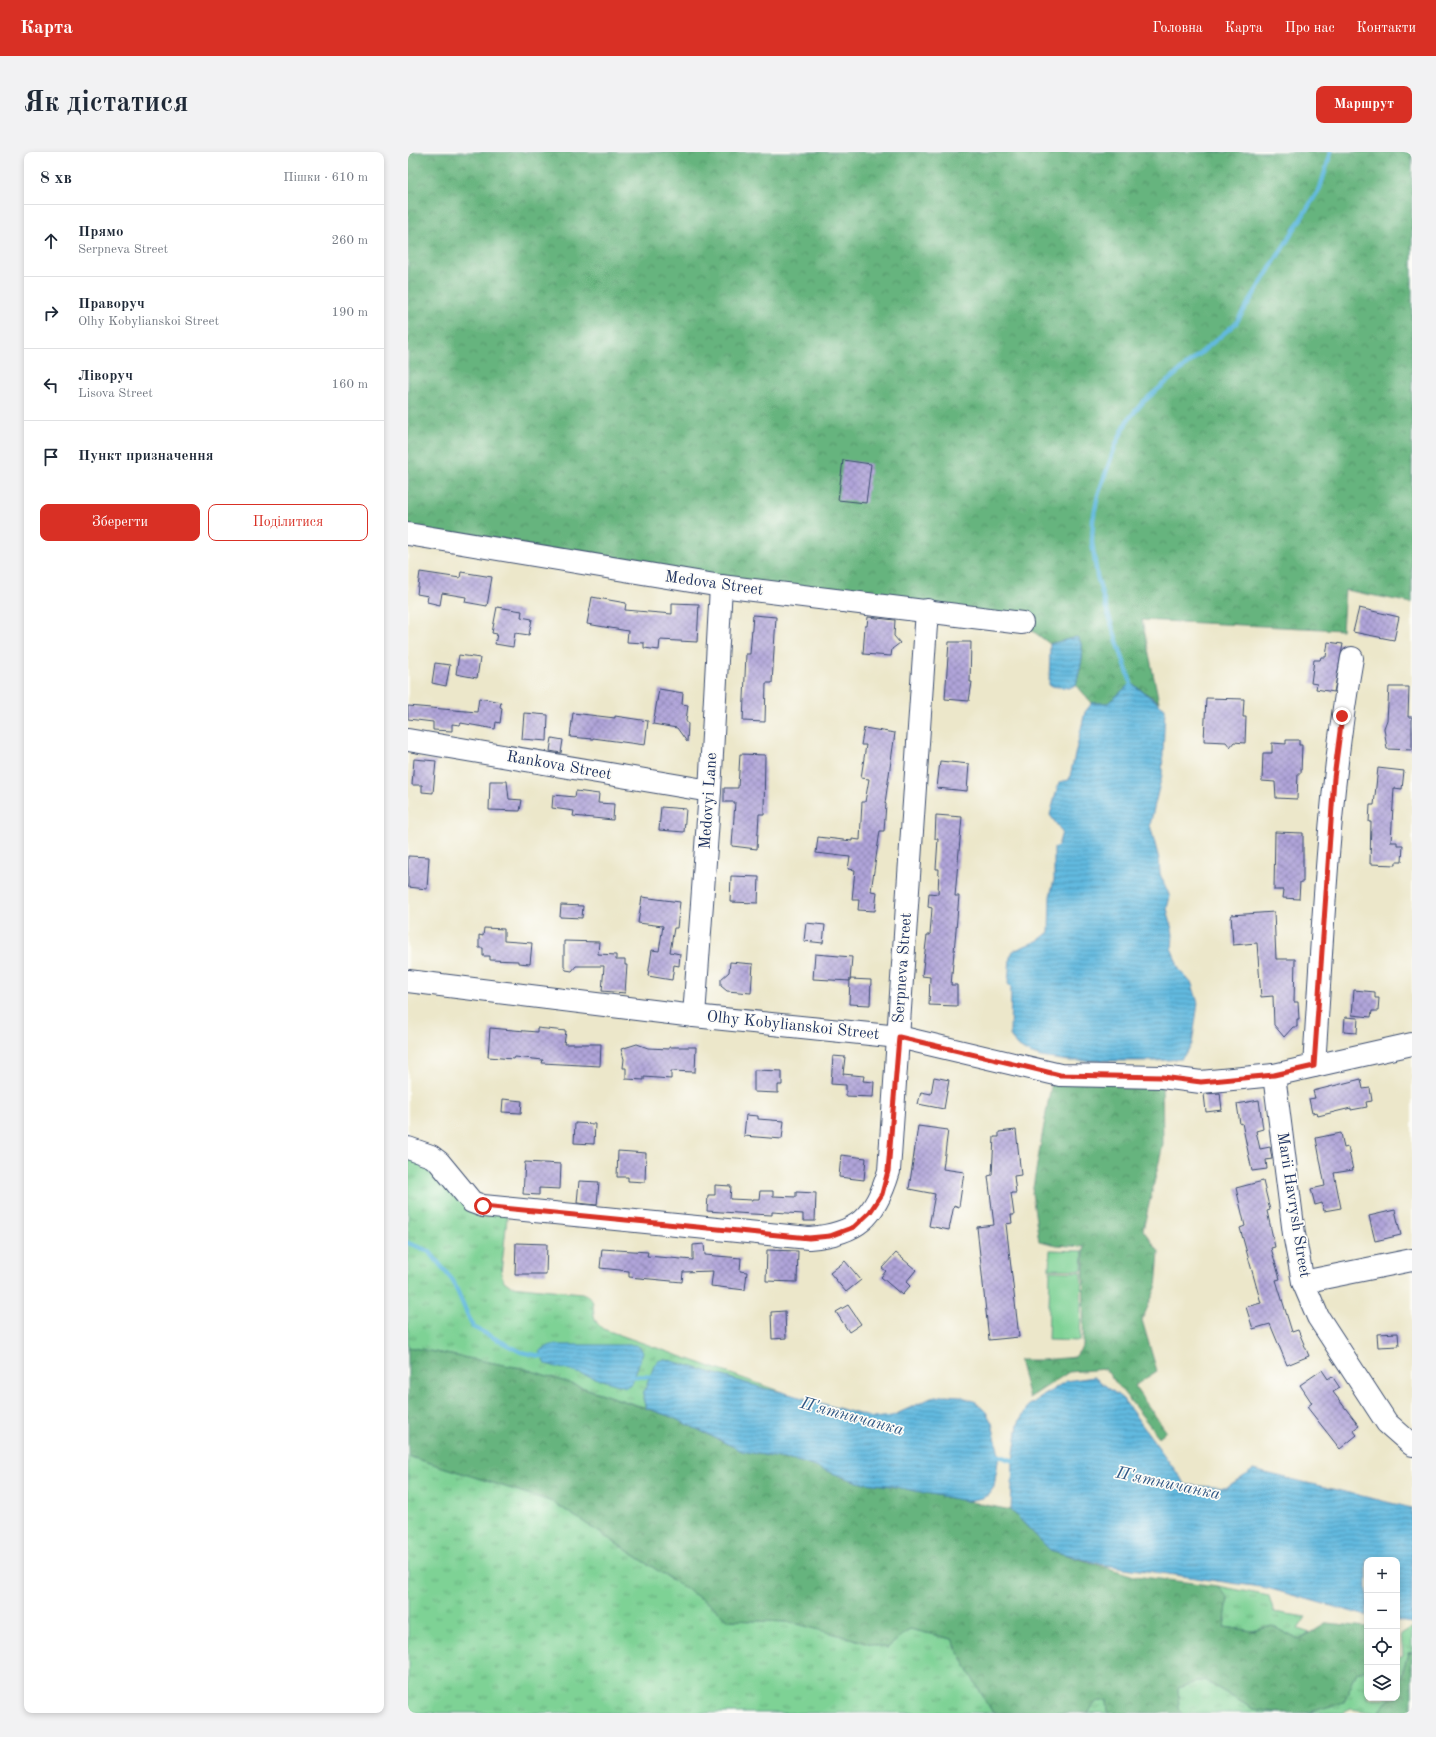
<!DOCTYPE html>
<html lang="uk">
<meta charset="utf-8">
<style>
:root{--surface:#fff;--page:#f2f2f3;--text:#1f2937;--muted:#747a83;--line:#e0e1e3;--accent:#d93025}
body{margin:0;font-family:"Old Standard TT",serif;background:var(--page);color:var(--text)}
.controls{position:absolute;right:12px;bottom:12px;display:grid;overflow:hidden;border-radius:8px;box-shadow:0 2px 6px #0003}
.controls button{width:36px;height:36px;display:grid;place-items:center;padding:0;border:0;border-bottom:1px solid var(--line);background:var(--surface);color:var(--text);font:20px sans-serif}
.stop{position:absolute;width:12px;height:12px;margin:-9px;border:3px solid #d93025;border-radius:50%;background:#fff}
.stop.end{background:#d93025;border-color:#fff;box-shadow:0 1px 4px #0008}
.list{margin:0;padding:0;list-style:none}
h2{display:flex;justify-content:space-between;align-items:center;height:52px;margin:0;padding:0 16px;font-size:17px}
h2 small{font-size:13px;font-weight:400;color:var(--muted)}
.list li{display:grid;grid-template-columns:26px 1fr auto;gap:12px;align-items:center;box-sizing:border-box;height:72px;padding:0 16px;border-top:1px solid var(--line)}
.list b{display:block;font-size:15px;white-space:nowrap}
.list p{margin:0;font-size:13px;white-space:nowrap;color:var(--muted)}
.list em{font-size:13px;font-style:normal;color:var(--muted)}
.actions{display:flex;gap:8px;padding:12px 16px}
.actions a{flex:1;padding:9px 0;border:1px solid var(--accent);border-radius:8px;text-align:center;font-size:14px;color:var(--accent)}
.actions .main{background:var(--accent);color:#fff}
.icon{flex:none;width:22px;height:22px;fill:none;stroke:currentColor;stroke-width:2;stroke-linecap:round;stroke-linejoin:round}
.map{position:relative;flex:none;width:1004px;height:1561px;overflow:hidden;border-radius:8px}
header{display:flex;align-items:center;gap:24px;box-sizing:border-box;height:56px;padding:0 20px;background:var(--accent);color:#fff}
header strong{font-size:19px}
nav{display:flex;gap:22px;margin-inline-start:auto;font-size:14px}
.intro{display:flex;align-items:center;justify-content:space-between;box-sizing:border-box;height:96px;padding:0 24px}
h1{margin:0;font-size:28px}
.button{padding:10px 18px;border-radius:8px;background:var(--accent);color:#fff;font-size:14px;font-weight:700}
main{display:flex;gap:24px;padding:0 24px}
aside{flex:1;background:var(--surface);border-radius:8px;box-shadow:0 2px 6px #0003}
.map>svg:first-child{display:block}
</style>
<header>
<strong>Карта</strong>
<nav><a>Головна</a><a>Карта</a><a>Про нас</a><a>Контакти</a></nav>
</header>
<div class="intro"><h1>Як дістатися</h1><a class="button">Маршрут</a></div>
<main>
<aside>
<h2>8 хв<small>Пішки · 610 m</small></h2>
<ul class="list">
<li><svg class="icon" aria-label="ahead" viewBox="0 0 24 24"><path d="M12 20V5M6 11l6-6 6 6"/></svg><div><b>Прямо</b><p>Serpneva Street</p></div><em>260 m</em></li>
<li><svg class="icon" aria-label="right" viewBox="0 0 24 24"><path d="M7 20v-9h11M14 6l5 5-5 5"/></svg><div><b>Праворуч</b><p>Olhy Kobylianskoi Street</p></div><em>190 m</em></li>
<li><svg class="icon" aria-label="left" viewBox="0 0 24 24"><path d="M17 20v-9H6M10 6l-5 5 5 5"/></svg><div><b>Ліворуч</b><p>Lisova Street</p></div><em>160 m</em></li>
<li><svg class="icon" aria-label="arrive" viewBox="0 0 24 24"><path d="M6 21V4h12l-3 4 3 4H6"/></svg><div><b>Пункт призначення</b></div></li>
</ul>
<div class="actions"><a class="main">Зберегти</a><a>Поділитися</a></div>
</aside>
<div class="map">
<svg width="1004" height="1561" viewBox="0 0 1004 1561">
<defs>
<pattern id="grass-tufts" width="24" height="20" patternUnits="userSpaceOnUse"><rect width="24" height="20" fill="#7ed295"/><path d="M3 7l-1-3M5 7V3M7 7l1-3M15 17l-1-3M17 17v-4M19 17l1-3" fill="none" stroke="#66ab7d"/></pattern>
<pattern id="forest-crowns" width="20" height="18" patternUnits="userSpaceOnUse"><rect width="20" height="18" fill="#66b47e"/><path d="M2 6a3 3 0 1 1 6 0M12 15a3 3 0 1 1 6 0" fill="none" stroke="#53936a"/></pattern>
<pattern id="water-rules" width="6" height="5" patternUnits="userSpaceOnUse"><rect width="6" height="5" fill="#62b9df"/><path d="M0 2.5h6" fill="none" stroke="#5097b8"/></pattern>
<pattern id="building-cross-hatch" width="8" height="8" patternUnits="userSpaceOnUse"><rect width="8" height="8" fill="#b0a4d9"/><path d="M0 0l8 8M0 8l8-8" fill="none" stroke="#8e86b3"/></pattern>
</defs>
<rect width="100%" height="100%" fill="#fdfcf7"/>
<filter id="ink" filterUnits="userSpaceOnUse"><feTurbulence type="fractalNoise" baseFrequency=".025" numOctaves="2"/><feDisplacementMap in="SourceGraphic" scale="8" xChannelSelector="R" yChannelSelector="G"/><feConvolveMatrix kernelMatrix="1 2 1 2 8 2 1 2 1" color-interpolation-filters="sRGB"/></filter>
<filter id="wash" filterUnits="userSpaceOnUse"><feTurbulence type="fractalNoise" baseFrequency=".012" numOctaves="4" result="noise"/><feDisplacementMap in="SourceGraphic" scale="16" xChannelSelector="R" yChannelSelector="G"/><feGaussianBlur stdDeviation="0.9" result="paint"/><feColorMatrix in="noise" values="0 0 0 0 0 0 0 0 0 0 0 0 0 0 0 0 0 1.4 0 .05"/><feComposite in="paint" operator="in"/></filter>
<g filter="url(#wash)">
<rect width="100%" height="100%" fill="#ece7ca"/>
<!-- grass -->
<g fill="url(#grass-tufts)" stroke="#4c807a">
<path d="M0,996l64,54 36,7 -7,64 3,8 7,5 71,7c17,6 8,16 14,28 1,3 5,6 7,8l179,63 -16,-3 -101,-30 -22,39 3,10 -120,-39 -118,-22z"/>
<polygon points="0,1304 145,1350 304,1454 320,1468 382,1470 479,1496 502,1477 544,1487 563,1524 585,1561 0,1561"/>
<polygon points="810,1434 861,1444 866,1460 898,1465 890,1477 902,1481 891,1488 864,1474 845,1479 816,1475 820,1446"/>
<polygon points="1004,1475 1004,1500 1000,1501 989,1538 989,1506 995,1503 993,1482"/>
<polygon points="959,1517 959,1546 983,1546 970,1561 943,1557 935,1561 899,1561 936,1550 949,1520"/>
<polygon points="796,1528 845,1557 875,1561 775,1561 771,1558 770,1536"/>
<polygon points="699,1548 700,1561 680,1561 688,1550"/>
</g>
<!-- forest -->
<g fill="url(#forest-crowns)" stroke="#40726e">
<path d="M0,0h1004v451l-67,-13 -3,40 -200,-10 17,82 -28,-19 -23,20h-16l-16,-18c3,-15 12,-36 1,-48l-27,7 -28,-21 -614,-89z"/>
<polygon points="645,922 754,925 755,993 735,1078 751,1100 748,1136 734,1168 749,1219 726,1234 758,1279 751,1285 697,1217 661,1220 621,1246 611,1208 634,1208 667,1205 675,1194 676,1095 649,1093 631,1089 624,1041"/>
<polygon points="0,1195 118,1217 264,1265 334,1299 393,1310 450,1330 483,1334 603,1358 642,1398 726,1424 810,1434 820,1446 816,1475 845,1479 864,1474 891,1488 919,1471 959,1475 959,1517 949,1520 936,1550 899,1561 875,1561 845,1557 796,1528 770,1536 771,1557 775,1561 700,1561 699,1548 688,1550 680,1561 585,1561 563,1524 544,1487 502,1477 479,1496 382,1470 320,1468 304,1454 145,1350 0,1304"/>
<polygon points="1004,1500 1004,1561 970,1561 983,1546 989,1546 989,1538 1000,1501"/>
</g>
<!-- pitch -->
<g fill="#7ed295" stroke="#4c807a">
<polygon points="642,1098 675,1099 674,1118 641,1117"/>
<polygon points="642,1119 674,1120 672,1189 640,1188"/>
</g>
<!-- water -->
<g fill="url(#water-rules)" stroke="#3e749e">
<path d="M669,485c11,12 2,33 -1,48l-7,3 -20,-2 1,-42z"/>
<polygon points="723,531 757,556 754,623 742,673 751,707 752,722 762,745 759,756 765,782 764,798 771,817 784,832 790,851 784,892 779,900 773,907 747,909 661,909 633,905 619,900 608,893 602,883 603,835 600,832 602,805 605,799 631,788 641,780 642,744 646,728 646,696 650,694 654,680 642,663 651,630 661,628 677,560 684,551 700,551"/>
<polygon points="143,1193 227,1193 232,1195 235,1200 224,1231 218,1235 138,1212 131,1199"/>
<polygon points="257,1207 358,1237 374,1240 465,1266 484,1264 523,1246 537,1243 552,1244 568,1250 578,1260 584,1271 591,1303 586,1335 580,1343 574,1346 558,1349 483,1334 450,1330 393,1310 334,1299 264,1265 238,1256 235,1246 236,1240 246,1214 250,1209"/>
<polygon points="686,1225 715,1247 778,1333 819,1336 845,1318 1004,1356 1004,1471 989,1469 989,1408 959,1408 959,1464 859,1436 696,1413 642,1398 603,1358 605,1309 610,1272 620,1254 658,1229"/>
</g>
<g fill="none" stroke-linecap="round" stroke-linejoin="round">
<!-- stream -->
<g stroke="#62b9df" stroke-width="4.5">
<polyline points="722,536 723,531 699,459 689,424 684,390 685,368 690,343 708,292 719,269 735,250 828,171 912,36 923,0"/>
<polyline points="0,1091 21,1099 45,1129 65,1175 113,1200 137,1205"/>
<polyline points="222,1224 247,1225"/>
<polyline points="587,1303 610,1310"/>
</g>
</g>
<g id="blocks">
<!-- building -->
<g fill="url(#building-cross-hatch)">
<polygon points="435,308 463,312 458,351 430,348"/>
<polygon points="12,420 52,426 53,420 84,425 79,454 57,450 58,445 34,441 32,453 19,450 20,444 9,442"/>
<polygon points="184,445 218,451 217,458 264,462 264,451 291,452 289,490 252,488 251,498 236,496 236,491 219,490 220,479 179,472"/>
<polygon points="89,455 114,459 113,465 124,467 121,483 107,481 105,495 87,492 89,482 84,481"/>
<polygon points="951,456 991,465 986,488 945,480"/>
<polygon points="345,463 368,465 364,531 358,531 357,570 335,569 338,502 342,502"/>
<polygon points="460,465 487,468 486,484 492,491 484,497 483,504 455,502 457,474 459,474"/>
<polygon points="541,490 563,490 562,530 564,530 561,549 537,547"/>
<polygon points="920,490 935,492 926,540 908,537 909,532 903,531 906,508 912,508 913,505 918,505"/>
<polygon points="51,503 72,506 69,526 48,522"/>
<polygon points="27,511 42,513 38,534 24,531"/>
<polygon points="981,535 1001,535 1000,565 1004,565 1004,598 979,597 976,576 979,568"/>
<polygon points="251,537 275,541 274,552 280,553 278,569 280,572 279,590 269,576 245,572"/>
<polygon points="71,546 93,550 92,555 94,556 92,571 88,570 87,577 53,571 52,573 44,572 44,579 25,578 25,570 0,567 0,554 69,560"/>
<polygon points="798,546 836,547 835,565 838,565 837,591 826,590 822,595 818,590 796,589"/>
<polygon points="116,561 140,563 139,589 114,587"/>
<polygon points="165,561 207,566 207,564 240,569 237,593 185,586 185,587 162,585"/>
<polygon points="456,576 487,581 477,651 478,652 476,679 472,679 463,739 469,740 467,759 450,758 451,748 444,748 447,718 440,717 442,705 408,701 410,685 444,689 444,687 452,688 454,650 457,650 461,627 453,626 458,593 453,593"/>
<polygon points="144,586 155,588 153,601 142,599"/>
<polygon points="878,588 891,588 891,593 894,593 893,621 890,621 889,647 868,646 867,630 854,629 855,601 864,601 864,591 878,592"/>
<polygon points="332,602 357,603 356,662 351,662 349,697 324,694 327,650 316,650 316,636 330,636"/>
<polygon points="6,607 28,609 25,641 14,640 14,633 4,633"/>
<polygon points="532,609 561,612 559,639 529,636"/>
<polygon points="970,616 996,619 994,637 986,636 983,690 989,690 989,693 995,693 994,710 988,710 988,713 962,712 963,670 961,670 962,653 966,653"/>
<polygon points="82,629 99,629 101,647 114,648 112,659 81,658"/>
<polygon points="168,639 191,642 190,651 206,652 205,668 165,664 166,659 144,656 145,643 167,645"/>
<polygon points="253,655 278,657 276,680 251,678"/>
<polygon points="528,663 554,665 547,744 551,744 543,833 549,833 549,854 521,853 522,825 514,824 519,783 522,783 524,756 520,755 521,741 530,742 531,717 528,717 530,687 527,687"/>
<polygon points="867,680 895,681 895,730 892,730 891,747 875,746 876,738 866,738"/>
<polygon points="0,704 21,705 19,737 0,735"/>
<polygon points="323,724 351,725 350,751 322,750"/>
<polygon points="234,745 272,750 269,776 266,776 262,800 272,802 271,814 266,813 264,828 240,824 244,798 251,799 255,774 230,771"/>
<polygon points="153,753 175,754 174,766 152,765"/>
<polygon points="866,760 868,807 887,807 886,850 890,850 891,867 889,867 889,875 885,875 876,885 866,873 865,844 853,845 849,791 825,793 823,763"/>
<polygon points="398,771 417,773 415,791 396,789"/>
<polygon points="76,776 96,777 96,789 124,791 122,812 110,811 110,809 82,808 82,804 75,804 75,796 71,796 71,783 75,784"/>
<polygon points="156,789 191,790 190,802 208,803 208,808 217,808 217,813 219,813 217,841 194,839 196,814 168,814 164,819 158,818 156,814"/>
<polygon points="407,802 444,805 442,829 405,827"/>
<polygon points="322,810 345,812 343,841 319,839 313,834 313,827 321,820"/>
<polygon points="442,827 463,828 462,853 441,852"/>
<polygon points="946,838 967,840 967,846 971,846 970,859 964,859 963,865 944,863"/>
<polygon points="937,865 950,866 949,881 936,880"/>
<polygon points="82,876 129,880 129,876 158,879 156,892 193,892 192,914 134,911 135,908 107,905 106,907 80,905"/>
<polygon points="229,892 240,896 261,897 261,895 288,895 287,920 263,919 263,927 236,925 236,928 218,927 218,916 215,916 216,907 213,897"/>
<polygon points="425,904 437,905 435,922 456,924 455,929 466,930 465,945 438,944 438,933 423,932"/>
<polygon points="346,918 374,919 374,933 370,933 370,941 346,940"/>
<polygon points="526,925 541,928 536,957 510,952 513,940 523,942"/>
<polygon points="953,927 955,937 962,936 964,949 958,950 959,955 943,958 943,956 910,964 909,960 904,961 901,947 907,946 905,939"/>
<polygon points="812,941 814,958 798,960 796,942"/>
<polygon points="95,947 114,949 113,961 94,960"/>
<polygon points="851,948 855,977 848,979 852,997 862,995 864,1007 858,1008 859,1017 844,1019 834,971 832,972 829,952"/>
<polygon points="338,963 350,964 350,967 376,969 374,987 336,984"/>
<polygon points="167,971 187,972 186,992 166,991"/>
<polygon points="510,974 540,978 535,1017 556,1020 551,1055 546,1053 541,1078 521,1074 527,1042 501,1037"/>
<polygon points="608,978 613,1023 606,1024 608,1041 603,1041 606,1063 603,1063 604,1071 598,1072 611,1185 581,1188 569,1075 586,1073 580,1024 584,1023 586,985 591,985 591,980"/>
<polygon points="933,981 936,996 940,995 945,1018 926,1021 933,1056 916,1059 914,1051 907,1053 903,1037 917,1034 908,986"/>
<polygon points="210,999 238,1001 237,1030 220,1029 220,1025 209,1025"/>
<polygon points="433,1003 458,1006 456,1028 431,1025"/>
<polygon points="117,1010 153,1012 152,1037 131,1036 131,1043 115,1042"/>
<polygon points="171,1029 191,1030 189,1053 169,1051"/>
<polygon points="855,1029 862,1058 859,1059 867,1095 863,1096 872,1127 868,1128 884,1180 890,1178 901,1204 879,1213 862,1172 845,1177 838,1155 853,1151 832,1076 837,1074 828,1036"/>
<polygon points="307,1033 323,1034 322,1047 344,1048 344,1047 351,1047 352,1039 365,1039 365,1044 388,1045 388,1040 408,1041 407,1069 395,1069 395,1062 364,1060 364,1063 344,1062 299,1059 300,1043 307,1043"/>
<polygon points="987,1058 993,1083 967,1089 961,1064"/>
<polygon points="108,1091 139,1092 138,1122 107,1122"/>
<polygon points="296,1092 297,1103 333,1106 332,1119 339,1120 337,1138 303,1134 305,1119 275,1120 274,1130 221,1125 221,1119 192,1116 194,1097 240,1100 239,1104 285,1108 285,1093"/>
<polygon points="359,1098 390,1099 389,1130 358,1129"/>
<polygon points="488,1101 508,1118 498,1130 502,1134 494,1143 473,1125 478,1119 474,1116"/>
<polygon points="437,1109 453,1128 438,1140 422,1121"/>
<polygon points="440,1153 453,1172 441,1180 428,1160"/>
<polygon points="377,1159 378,1186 364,1187 363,1160"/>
<polygon points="990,1181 991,1194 970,1195 969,1182"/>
<polygon points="914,1218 920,1227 924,1224 932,1236 925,1240 951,1274 945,1278 949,1283 932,1297 899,1255 904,1251 892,1233"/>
</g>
</g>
</g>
<g filter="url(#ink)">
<use href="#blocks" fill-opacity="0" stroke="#3a4b6e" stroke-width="1"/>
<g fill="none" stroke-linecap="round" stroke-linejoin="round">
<defs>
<g id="minor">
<polyline points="0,382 313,434 614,471"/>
<polyline points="0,588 302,639"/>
<polyline points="0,829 286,864 491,885 652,923 754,925 793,930 866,923 1004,892"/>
<polyline points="286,864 302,639 313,434"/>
<path d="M906,914c9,-136 14,-273 38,-408"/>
<polyline points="866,923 886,1082 895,1130 910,1165 979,1271 1004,1293"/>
<path d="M0,996l23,8 8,6 33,40 11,4 326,32c48,-4 66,-20 80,-67l38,-561"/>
<polyline points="895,1130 1004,1108"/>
</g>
</defs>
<!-- minor casing -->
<use href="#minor" stroke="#3a4b6e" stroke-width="24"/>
<!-- minor -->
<use href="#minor" stroke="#fff" stroke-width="22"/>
</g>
</g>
<g fill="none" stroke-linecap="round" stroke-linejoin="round" filter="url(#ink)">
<!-- route -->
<polyline stroke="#d93025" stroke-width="5" points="75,1054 401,1086 422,1084 446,1075 462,1060 474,1042 480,1019 491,885 652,923 754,925 793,930 866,923 906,914 926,626 934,564"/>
</g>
<g text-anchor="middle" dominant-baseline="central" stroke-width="3.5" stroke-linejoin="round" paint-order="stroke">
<!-- street labels -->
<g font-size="16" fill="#1b2f5e" stroke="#fdfcf7">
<text transform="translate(306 432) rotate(8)">Medova Street</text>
<text transform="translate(151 614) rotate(10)">Rankova Street</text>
<text transform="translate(301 649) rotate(-86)">Medovyi Lane</text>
<text transform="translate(495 816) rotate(-86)">Serpneva Street</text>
<text transform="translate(385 874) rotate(6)">Olhy Kobylianskoi Street</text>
<text transform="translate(885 1053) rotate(81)">Marii Havrysh Street</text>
</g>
<!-- water labels -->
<g font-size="17" font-style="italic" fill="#305885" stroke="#fdfcf7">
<text transform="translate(444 1265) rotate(15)">П'ятничанка</text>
<text transform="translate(760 1332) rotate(12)">П'ятничанка</text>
</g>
</g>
</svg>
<div class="controls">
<button>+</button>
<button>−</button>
<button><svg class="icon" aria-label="locate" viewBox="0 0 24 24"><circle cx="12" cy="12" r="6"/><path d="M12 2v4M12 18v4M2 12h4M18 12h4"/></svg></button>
<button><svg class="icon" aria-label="layers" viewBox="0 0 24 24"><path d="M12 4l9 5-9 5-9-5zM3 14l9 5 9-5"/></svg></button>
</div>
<div class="stop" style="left:75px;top:1054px"></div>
<div class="stop end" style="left:934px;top:564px"></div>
</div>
</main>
